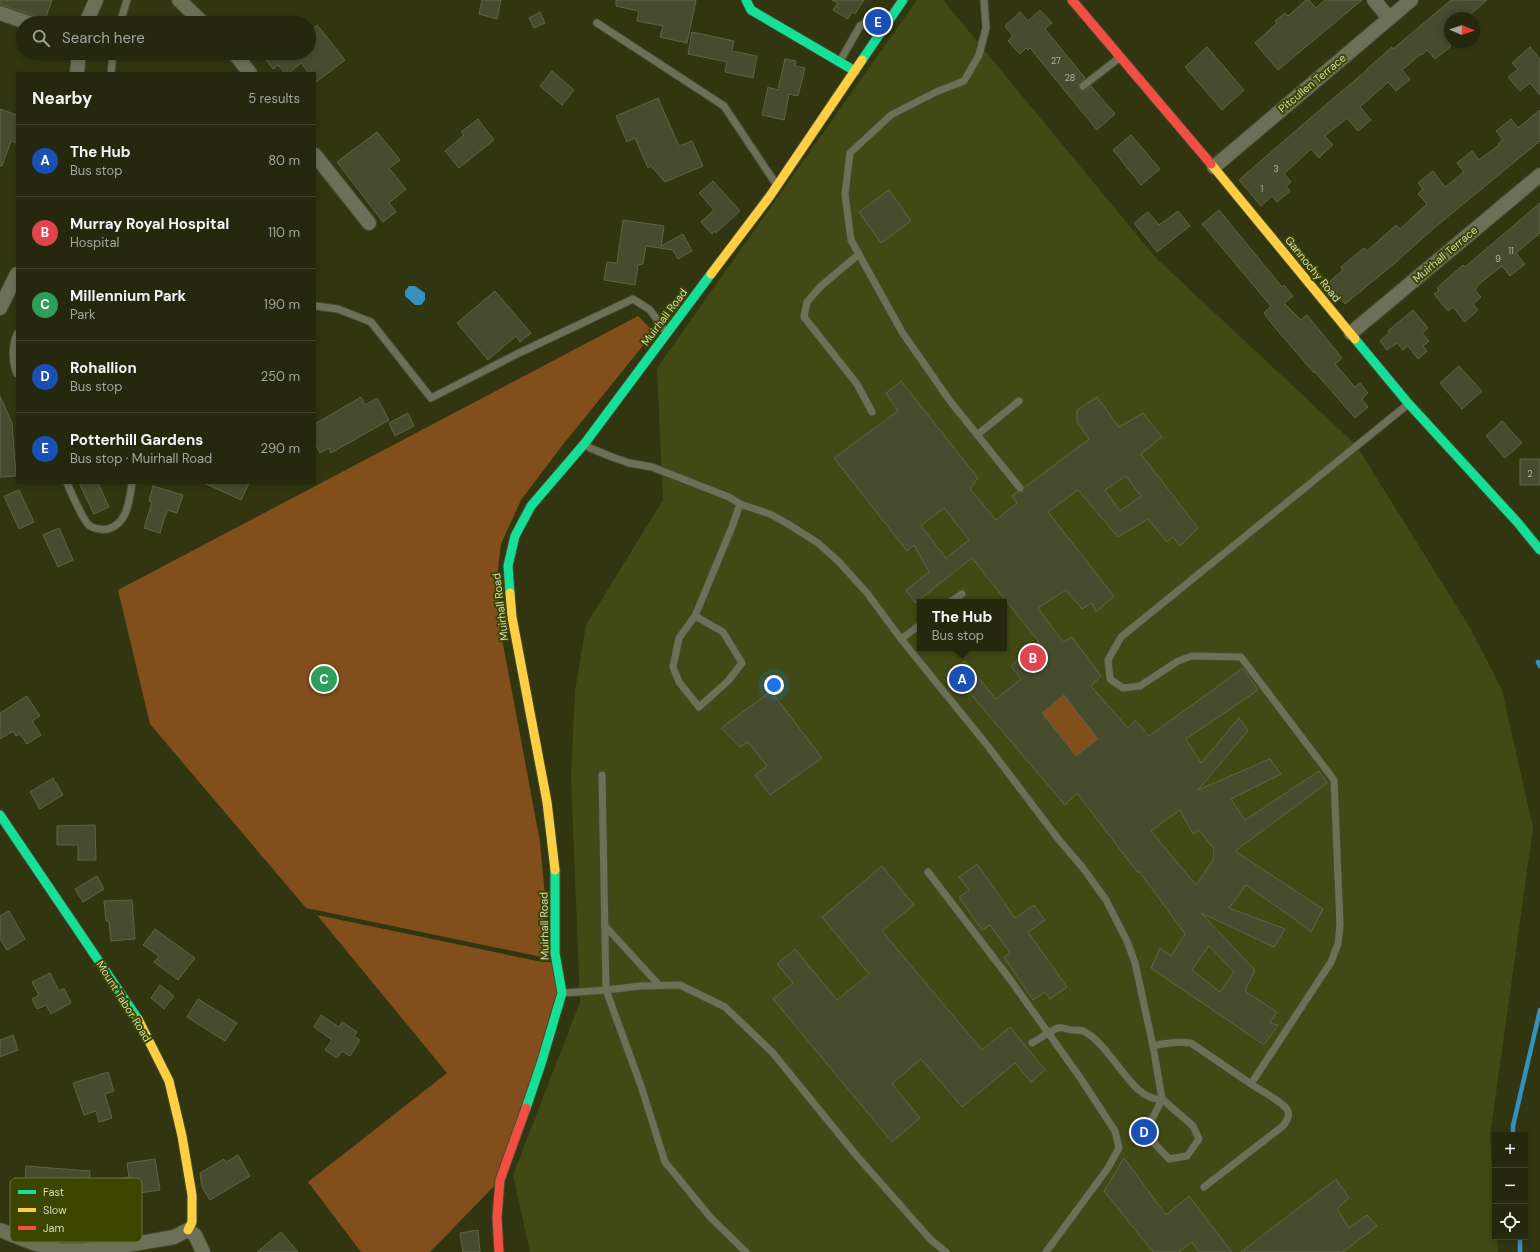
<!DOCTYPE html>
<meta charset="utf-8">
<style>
:root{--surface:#25280c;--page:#2d3015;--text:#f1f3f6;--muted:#a3a69d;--line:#42442d;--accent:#9ba17f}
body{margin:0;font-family:"DM Sans",sans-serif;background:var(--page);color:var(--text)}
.controls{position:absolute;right:12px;bottom:12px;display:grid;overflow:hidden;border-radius:0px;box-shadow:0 2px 6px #0003}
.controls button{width:36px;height:36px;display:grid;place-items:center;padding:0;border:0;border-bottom:1px solid var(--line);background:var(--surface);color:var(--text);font:20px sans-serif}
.compass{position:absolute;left:1444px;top:12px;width:36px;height:36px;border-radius:50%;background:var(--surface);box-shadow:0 2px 6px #0003;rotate:92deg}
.you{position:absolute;left:774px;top:685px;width:14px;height:14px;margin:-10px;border:3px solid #fff;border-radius:50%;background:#1a73e8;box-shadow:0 0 0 6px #1a73e833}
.badge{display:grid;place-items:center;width:26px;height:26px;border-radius:50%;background:var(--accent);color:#fff;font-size:13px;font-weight:700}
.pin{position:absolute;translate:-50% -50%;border:2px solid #fff;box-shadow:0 1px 4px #0006}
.popup{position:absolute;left:917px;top:599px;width:90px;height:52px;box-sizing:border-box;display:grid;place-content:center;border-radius:0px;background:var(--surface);filter:drop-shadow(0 1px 3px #0005);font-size:13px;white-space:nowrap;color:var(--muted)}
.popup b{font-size:15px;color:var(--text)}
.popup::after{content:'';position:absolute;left:50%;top:100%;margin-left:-8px;border:8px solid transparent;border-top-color:var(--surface)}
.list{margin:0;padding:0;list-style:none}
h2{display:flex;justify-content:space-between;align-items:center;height:52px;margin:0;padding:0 16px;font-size:17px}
h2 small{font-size:13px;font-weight:400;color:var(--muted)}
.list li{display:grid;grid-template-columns:26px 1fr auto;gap:12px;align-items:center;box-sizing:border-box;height:72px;padding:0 16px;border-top:1px solid var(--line)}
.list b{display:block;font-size:15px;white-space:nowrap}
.list p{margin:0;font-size:13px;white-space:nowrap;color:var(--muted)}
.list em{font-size:13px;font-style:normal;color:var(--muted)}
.icon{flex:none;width:22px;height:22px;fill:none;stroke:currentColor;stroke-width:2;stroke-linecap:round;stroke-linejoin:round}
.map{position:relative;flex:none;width:1540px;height:1252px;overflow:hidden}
.search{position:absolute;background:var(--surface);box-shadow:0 2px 6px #0003;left:16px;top:16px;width:300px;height:44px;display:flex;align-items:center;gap:10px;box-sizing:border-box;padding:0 14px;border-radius:22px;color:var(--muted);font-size:15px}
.panel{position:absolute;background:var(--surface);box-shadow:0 2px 6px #0003;left:16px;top:72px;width:300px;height:412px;border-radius:0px}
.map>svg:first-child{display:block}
</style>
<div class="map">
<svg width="1540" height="1252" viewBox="0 0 1540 1252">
<rect width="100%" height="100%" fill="#313610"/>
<!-- built -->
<path fill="#414a14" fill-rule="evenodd" d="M917,0h26l213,258 200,187 113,181 33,64 31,138 -43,308 5,72v29h2l1,15h-968l-17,-77 67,-173 -9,-225 4,-86 11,-66 77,-125 -6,-132zM920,602h84v46h-84z"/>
<!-- green -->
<g fill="#824f1c">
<polygon points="638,316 654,332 561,447 521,500 501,544 497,577 501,633 540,842 545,896 544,941 546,958 306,908 150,724 118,590"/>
<polygon points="1064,695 1098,739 1076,756 1042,713"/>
<polygon points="317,915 542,962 556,962 562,993 500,1180 430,1252 361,1252 308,1182 447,1073"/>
</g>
<!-- water -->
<polygon fill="#3691c1" points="409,286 415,286 425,293 425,300 421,305 415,305 405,296 405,291"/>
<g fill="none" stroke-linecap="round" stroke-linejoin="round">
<!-- stream -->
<g stroke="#3691c1" stroke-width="4.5">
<polyline points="1538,662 1540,666"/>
<polyline points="1513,1135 1513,1126 1540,1010"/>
<polyline points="1520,1237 1520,1252"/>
</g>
</g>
<!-- building -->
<g fill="#474c2e" stroke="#5f6446" fill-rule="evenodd">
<polygon points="0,0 52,0 45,20 0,4"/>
<polygon points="482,0 501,0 497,19 479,14"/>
<polygon points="616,0 696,0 687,43 660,37 663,26 637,21 639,11 616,6"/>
<polygon points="832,0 864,0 855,14 852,12 848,19 833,10 838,3"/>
<polygon points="1306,0 1309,0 1316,8 1325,0 1362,0 1278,70 1255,43 1277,23 1275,21 1285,13 1288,16"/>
<polygon points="1451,0 1487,0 1466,18 1450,18 1450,47 1435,59 1427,50 1422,55 1421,54 1402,70 1410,79 1396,91 1388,82 1360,107 1371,120 1358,131 1347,118 1325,136 1333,145 1325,152 1319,158 1311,149 1284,174 1291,182 1286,186 1290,191 1277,202 1272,196 1261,206 1239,180 1315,114 1367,70 1367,69 1392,47 1393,49"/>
<polygon points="1040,10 1052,23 1045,29 1085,78 1079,84 1079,89 1084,91 1091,86 1115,114 1097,130 1030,48 1028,50 1026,48 1020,54 1008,41 1013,36 1005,26 1020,12 1028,21"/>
<polygon points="540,12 545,23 534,28 529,18"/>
<polygon points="317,25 345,60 316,82 315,80 315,73 309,73 301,63 289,73 285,73 278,65 273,69 261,53 309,53 309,32"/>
<polygon points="692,32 734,41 732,51 757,56 753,78 725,72 727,62 688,54"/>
<polygon points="1207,47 1244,90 1222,110 1185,67"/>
<polygon points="1530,47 1540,59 1540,95 1530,83 1520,91 1508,77 1518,69 1512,63"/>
<polygon points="785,59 796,61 795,66 805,68 798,96 789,94 784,120 762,115 768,87 778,90"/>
<polygon points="552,71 574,90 562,105 540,86"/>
<polygon points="658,98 679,146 692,141 703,166 665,182 651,166 648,168 635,138 627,142 616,116"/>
<polygon points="0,109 17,115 17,143 11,141 2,166 0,166"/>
<polygon points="1540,110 1540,141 1434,228 1395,263 1345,304 1328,283 1343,270 1341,267 1364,248 1367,251 1396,225 1400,229 1427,204 1418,194 1423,189 1418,183 1433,171 1445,187 1464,172 1457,163 1472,151 1479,160 1499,145 1498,144 1503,140 1496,131 1511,119 1518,128"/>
<polygon points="478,119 494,140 459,168 445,151 464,135 461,132"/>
<polygon points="377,132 400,160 389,168 406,189 389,203 396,212 383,222 337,162"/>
<polygon points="1131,135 1160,169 1141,185 1113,150"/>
<polygon points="713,181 740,211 716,233 715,231 712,234 701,222 714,210 699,193"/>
<polygon points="889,190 911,221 881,243 859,212"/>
<polygon points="1540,203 1540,233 1516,253 1525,264 1510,276 1502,266 1479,284 1475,290 1481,297 1473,304 1478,310 1465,322 1453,307 1448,311 1434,294 1439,290 1437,288 1463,265 1465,267"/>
<polygon points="1219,210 1282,287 1284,285 1293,296 1284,303 1301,320 1307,315 1342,358 1335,364 1355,387 1360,383 1368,393 1362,399 1368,407 1355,418 1315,372 1314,373 1272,324 1264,313 1271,306 1202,224"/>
<polygon points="1178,211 1190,226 1157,252 1134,223 1148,212 1159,225"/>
<polygon points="623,220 664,226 661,246 683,234 692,251 678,259 673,250 646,246 643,264 638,265 635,285 604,280 607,262 617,263"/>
<polygon points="495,291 531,333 520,342 516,336 488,360 457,323"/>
<polygon points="1413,310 1428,328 1422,333 1429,341 1423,346 1427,351 1418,359 1408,346 1403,350 1397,343 1387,350 1380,341 1389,333 1388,331"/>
<polygon points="1459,366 1482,391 1462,409 1440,383"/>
<path d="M901,381l77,97 -8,11 26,31 21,-17 -5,-7 5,-4h6l2,-5 64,-48 -12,-17v-12l20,-13 22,30 24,-14 19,24 -21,17 57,74 -18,18 -7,-9 -6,5 -19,-23 -30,18 -40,-47 -30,22 66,84 -18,16 -4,-9 -10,6 -16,-19 -28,18 25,34 9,-5 29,39 -10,10 37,42 7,-8 14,16 94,-68 15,22 -72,49 15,24 38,-45 9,13 -50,59 72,-31 11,15 -50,25 14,21 74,-49 8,12 -92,68 88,58 -12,23 -7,-6 -58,-41 -17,23 56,21 -11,18 -73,-34 54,57 -10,21 32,21 -7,11 8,2 -14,20 -113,-77 9,-20 11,8 14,-22 -46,-63 -1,2 -61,-80 -12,12 -114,-134 14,-10 31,38 25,-20 -10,-13 28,-24 -67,-84 -57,45 -9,-13 23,-18 -15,-27 -7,6 -73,-93 64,-47 -12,-18zM1126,476l15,20 -21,15 -15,-21zM944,508l25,32 -23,18 -25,-32zM1064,695l34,44 -22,17 -34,-43zM1180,810l13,24 6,-4 15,19 -1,11 -17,25 -45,-54zM1209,946l25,26 -14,20 -28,-22z"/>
<polygon points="0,396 12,423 16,476 0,477"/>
<polygon points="361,397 365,405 377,398 389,420 331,453 329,448 320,453 315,443 315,424"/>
<polygon points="408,413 414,426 395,436 389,423"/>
<polygon points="1502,421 1522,443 1505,458 1486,436"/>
<rect x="1520" y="459" width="20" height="26"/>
<polygon points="79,483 98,483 109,507 94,514"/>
<polygon points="204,483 249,483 241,500"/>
<polygon points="153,486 183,495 177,513 167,510 160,533 144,528 152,502 149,501"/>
<polygon points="19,490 34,522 19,529 4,496"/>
<polygon points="59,528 73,560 58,567 43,535"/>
<polygon points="771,691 822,758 770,795 755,775 767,766 748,742 740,747 721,728"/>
<polygon points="27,696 40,716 32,721 41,735 27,744 20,734 16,736 13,731 0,739 0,713"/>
<polygon points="53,778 63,795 40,809 30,792"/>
<polygon points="95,825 96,860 78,860 78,845 57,845 57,826"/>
<polygon points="977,864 1015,918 1034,905 1045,920 1028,932 1067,987 1050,999 1045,992 1033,1000 1004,957 1010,953 990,925 982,930 959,897 969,890 959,877"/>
<polygon points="882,866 914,905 882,931 982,1050 1010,1027 1045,1070 1031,1082 1015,1063 962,1107 921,1059 892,1084 920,1118 892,1142 773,999 793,983 777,964 795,949 837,1000 869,974 822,917"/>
<polygon points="97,876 104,889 83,902 75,889"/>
<polygon points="132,900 135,939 111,941 109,922 106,921 104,901"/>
<polygon points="9,911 25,939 7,950 0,939 0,916"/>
<polygon points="155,929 195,958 178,980 154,962 159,956 143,945"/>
<polygon points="50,973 59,991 64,988 71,1003 51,1014 46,1005 37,1009 32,999 39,995 32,982"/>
<polygon points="160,985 174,996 164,1009 151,998"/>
<polygon points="198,999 237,1023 225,1041 187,1017"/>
<polygon points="321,1015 339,1027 342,1022 357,1032 354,1036 360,1040 350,1056 342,1051 337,1058 325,1050 332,1040 314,1027"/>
<polygon points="13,1035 18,1050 0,1057 0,1040"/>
<polygon points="108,1072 114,1091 105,1094 112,1118 99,1122 96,1111 84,1115 73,1083"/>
<polygon points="238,1155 250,1176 210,1200 202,1187 200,1173 224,1159 226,1162"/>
<polygon points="1124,1158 1166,1215 1189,1196 1232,1252 1199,1252 1192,1242 1179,1252 1153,1252 1104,1191"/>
<polygon points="155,1159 160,1190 110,1197 108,1180 129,1177 127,1163"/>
<polygon points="26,1166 90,1171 88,1203 75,1202 75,1195 48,1193 47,1196 34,1196 34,1187 25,1187"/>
<polygon points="1336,1179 1349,1198 1337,1209 1349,1228 1367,1215 1377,1226 1343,1252 1241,1252"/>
<polygon points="478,1230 480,1252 463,1252 460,1233"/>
<polygon points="281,1232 298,1252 257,1252"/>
</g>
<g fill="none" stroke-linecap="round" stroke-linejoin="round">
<defs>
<g id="lane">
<polyline points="984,0 986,28 979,55 964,81 936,92 891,115 850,153 845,194 851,240 902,332 950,401 1020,488"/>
<polyline points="120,23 127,0"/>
<polyline points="597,23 724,106 776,184"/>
<polyline points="840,61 860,26 864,23 867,22 881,29"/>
<polyline points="111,73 113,53"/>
<polyline points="1083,86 1119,58"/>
<polyline points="859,254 820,287 807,302 804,317 857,384 872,412"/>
<polyline points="315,306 338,309 371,322 431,398 519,353 633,299 650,310 666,332"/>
<path d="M17,334c-5,12 -5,27 0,40"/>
<polyline points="977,435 1019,401"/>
<polyline points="586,444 590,448 612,457 629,463 652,467 729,497 740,504 770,514 788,524 818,543 839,562 867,593 901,639 987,745 1059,840 1083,868 1106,900 1127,941 1135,963 1153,1046 1162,1099 1193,1126 1199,1139 1187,1156 1169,1159 1155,1144 1151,1121 1162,1099"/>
<path d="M67,483c4,9 16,38 23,43 5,3 13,4 18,3 20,-6 21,-28 24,-46"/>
<polyline points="950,602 962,594"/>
<polyline points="695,616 679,638 673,667 679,682 699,707 728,681 742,663 723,632 695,616 732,527 740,504"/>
<polyline points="901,639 920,625"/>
<polyline points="602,775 606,990 641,1086 665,1162 711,1218 746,1252"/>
<polyline points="928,872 1009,978 1079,1076 1115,1131 1119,1148 1108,1168 1046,1252"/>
<polyline points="605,926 659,985"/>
<polyline points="564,993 606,990 641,986 680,985 725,1007 772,1052 856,1155 931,1240 946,1252"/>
<path d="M1032,1043c6,-3 21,-14 26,-15 4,-1 9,1 13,2 3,0 8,0 12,1 28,12 49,72 79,68"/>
<path d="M1153,1046c13,-3 24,-5 38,-3l60,41 80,-122 7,-18 2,-19 -6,-145 -93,-123 -49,-1 -14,5 -38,25 -17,2 -13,-9 -2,-19 13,-23 286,-232"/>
<path d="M1204,1187l79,-61c3,-4 7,-9 5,-15 -3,-8 -30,-22 -37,-27"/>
<polyline points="105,1196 112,1248"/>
</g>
<g id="street">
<polyline points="179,0 203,23"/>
<polyline points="1374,0 1389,18"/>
<polyline points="0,13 29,23"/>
<polyline points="86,23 96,0"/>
<polyline points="234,53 250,73"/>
<polyline points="77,73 79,53"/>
<polyline points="315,155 369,223"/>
<polyline points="1214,167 1411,0"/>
<polyline points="0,308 17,274"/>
<polyline points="1351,333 1540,175"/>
<path d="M0,1230c20,8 40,17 61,20 38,2 77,-7 113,-13l14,-7 7,5 8,17"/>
</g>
<g id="fast">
<polyline points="746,0 751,10 855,71"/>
<polyline points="862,60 903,0"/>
<polyline points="1355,339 1408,403 1518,523 1540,550"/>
<polyline points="510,593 508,566 515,536 531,506 585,443 711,274"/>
<polyline points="0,815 138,1019"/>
<polyline points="526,1108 541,1064 562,993 555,953 555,870"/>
</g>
<g id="slow">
<polyline points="1211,164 1355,339"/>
<polyline points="711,274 770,196 862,60"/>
<polyline points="510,593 512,617 547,802 555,870"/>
<polyline points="138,1019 169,1081 182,1136 192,1195 192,1222 188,1230"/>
</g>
<g id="jam">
<polyline points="1072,0 1211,164"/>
<polyline points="499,1252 497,1217 500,1180 526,1108"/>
</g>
</defs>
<!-- lane casing -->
<use href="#lane" stroke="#454930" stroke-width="9"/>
<!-- street casing -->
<use href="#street" stroke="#454930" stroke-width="16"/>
<!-- fast casing -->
<use href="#fast" stroke="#454930" stroke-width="11"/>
<!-- slow casing -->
<use href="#slow" stroke="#454930" stroke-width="11"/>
<!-- jam casing -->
<use href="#jam" stroke="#454930" stroke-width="11"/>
<!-- lane -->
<use href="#lane" stroke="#6b7057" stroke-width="7"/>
<!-- street -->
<use href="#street" stroke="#6b7057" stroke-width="14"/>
<!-- fast -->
<use href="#fast" stroke="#16e098" stroke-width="9"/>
<!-- slow -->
<use href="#slow" stroke="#ffcf43" stroke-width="9"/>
<!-- jam -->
<use href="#jam" stroke="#f24e42" stroke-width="9"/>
</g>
<g text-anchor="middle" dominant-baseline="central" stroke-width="4" stroke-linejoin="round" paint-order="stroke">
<!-- number labels -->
<g font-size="9" fill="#b1b798">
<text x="1056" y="61">27</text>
<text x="1070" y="78">28</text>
<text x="1276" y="169">3</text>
<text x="1262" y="189">1</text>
<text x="1511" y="251">11</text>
<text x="1498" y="259">9</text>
<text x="1530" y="474">2</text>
</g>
<!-- street labels -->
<g font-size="11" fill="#d4dbbb" stroke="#3c4600">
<text transform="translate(1312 83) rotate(-40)">Pitcullen Terrace</text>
<text transform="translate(1445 254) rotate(-40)">Muirhall Terrace</text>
<text transform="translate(1313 269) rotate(51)">Gannochy Road</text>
<text transform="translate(664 317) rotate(-53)">Muirhall Road</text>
<text transform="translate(500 607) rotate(-97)">Muirhall Road</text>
<text transform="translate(544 926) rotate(-91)">Muirhall Road</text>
<text transform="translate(124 1001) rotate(58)">Mount Tabor Road</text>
</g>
</g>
<!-- legend -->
<rect x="10" y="1178" width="132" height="64" rx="6" fill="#3c4600" stroke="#6a7338" stroke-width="1"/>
<rect x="18" y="1190" width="18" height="4" fill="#16e098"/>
<rect x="18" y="1208" width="18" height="4" fill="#ffcf43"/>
<rect x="18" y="1226" width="18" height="4" fill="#f24e42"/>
<g font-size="11" fill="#d4dbbb">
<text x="43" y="1196">Fast</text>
<text x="43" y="1214">Slow</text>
<text x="43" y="1232">Jam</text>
</g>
</svg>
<div class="controls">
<button>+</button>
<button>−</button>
<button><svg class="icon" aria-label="locate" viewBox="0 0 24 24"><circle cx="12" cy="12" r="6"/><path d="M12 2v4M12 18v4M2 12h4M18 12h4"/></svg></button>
</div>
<svg class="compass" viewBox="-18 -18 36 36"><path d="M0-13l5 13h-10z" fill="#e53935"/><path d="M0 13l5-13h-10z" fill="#a3a69d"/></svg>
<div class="you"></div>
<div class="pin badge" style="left:962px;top:679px;background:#1a4fb4">A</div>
<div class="popup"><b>The Hub</b>Bus stop</div>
<div class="pin badge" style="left:1033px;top:658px;background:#e0444e">B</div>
<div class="pin badge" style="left:324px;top:679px;background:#2e9e5b">C</div>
<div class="pin badge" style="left:1144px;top:1132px;background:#1a4fb4">D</div>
<div class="pin badge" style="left:878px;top:22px;background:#1a4fb4">E</div>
<div class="search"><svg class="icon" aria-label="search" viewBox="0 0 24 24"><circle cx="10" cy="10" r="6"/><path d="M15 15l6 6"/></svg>Search here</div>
<section class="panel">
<h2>Nearby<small>5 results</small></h2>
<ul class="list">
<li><span class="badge" style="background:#1a4fb4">A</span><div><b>The Hub</b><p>Bus stop</p></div><em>80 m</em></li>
<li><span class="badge" style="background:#e0444e">B</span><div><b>Murray Royal Hospital</b><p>Hospital</p></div><em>110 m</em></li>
<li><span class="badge" style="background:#2e9e5b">C</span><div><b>Millennium Park</b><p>Park</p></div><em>190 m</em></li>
<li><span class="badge" style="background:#1a4fb4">D</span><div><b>Rohallion</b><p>Bus stop</p></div><em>250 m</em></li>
<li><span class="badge" style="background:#1a4fb4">E</span><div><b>Potterhill Gardens</b><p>Bus stop · Muirhall Road</p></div><em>290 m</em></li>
</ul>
</section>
</div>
